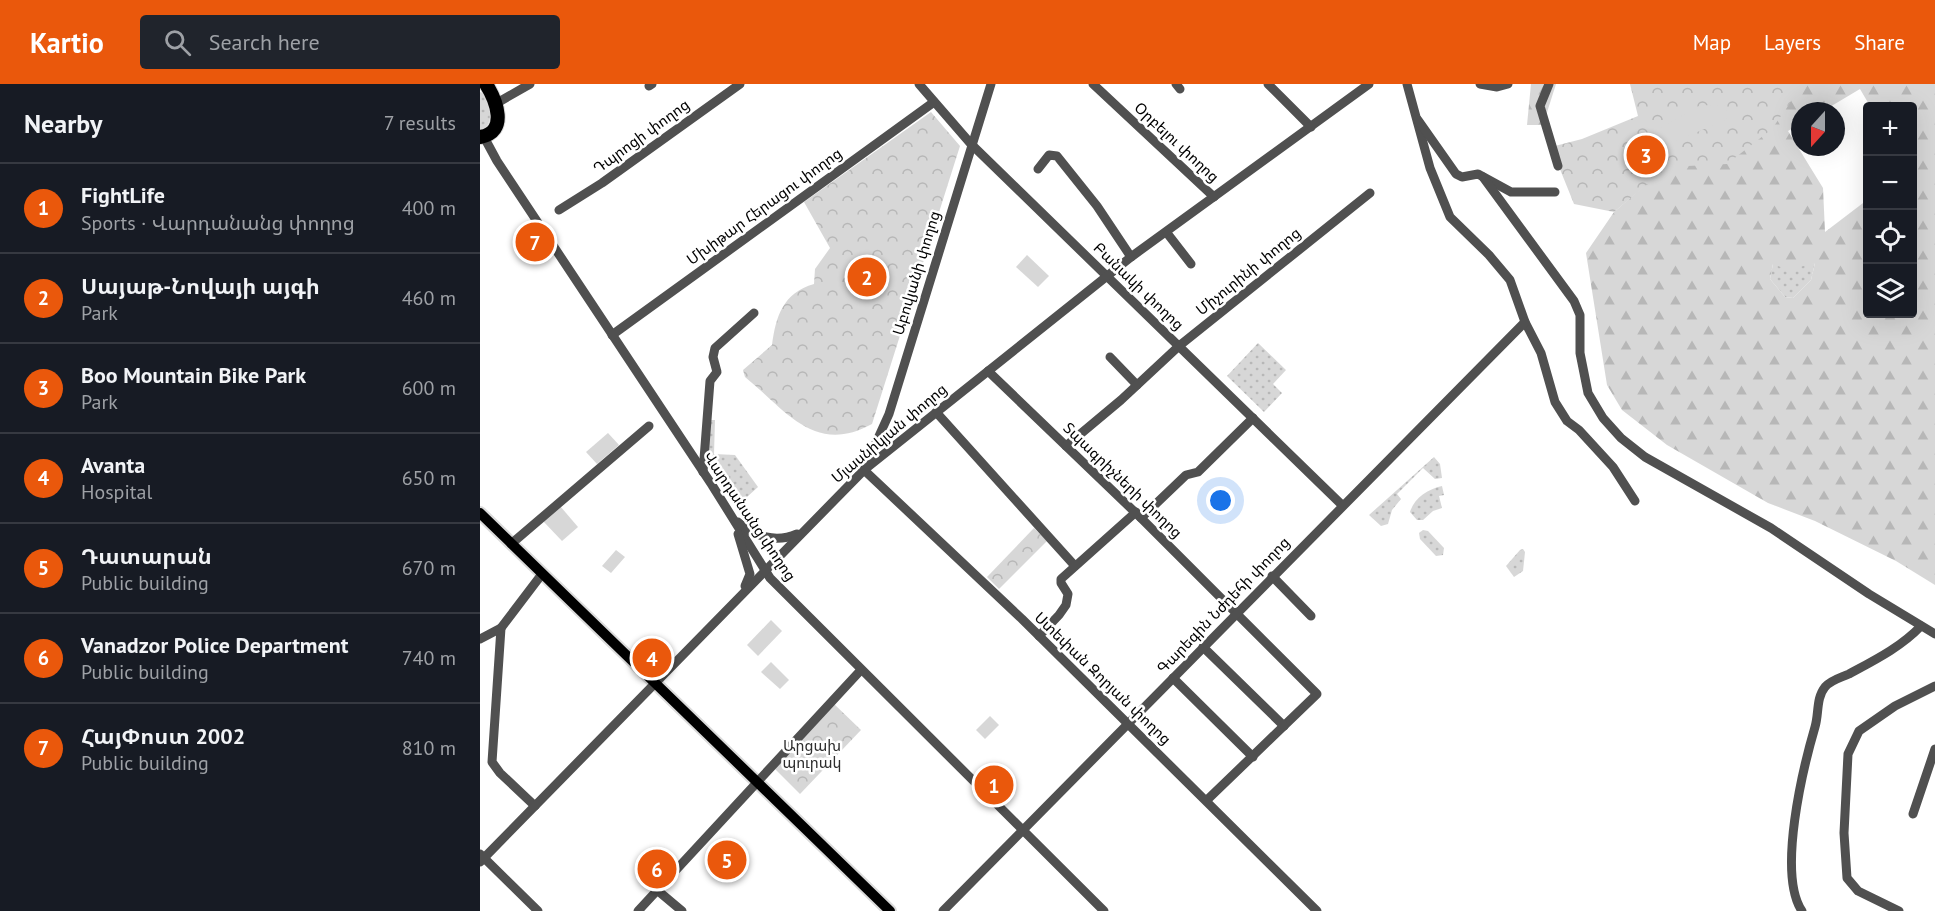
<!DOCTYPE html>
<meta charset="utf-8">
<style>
:root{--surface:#171b24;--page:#20242c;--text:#f1f3f6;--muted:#9ea1a6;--line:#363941;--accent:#ea580c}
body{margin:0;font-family:"PT Sans","Noto Sans Armenian",sans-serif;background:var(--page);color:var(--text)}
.controls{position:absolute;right:18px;top:18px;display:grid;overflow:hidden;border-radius:6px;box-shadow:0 6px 24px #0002}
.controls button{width:54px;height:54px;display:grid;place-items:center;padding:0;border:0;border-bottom:2px solid var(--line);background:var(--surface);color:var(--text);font:30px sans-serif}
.compass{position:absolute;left:1311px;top:18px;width:54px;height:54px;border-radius:50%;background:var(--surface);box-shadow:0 6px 24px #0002;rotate:201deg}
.you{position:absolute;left:741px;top:417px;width:21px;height:21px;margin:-15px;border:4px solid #fff;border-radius:50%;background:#1a73e8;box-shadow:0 0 0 9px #1a73e833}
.badge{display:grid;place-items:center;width:39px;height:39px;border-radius:50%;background:var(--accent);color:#fff;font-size:20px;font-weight:700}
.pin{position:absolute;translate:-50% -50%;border:3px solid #fff;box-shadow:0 2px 6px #0006}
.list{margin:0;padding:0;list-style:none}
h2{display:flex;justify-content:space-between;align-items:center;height:78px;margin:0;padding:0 24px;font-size:26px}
h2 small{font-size:20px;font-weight:400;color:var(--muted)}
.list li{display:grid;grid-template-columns:39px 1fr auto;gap:18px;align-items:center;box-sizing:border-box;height:90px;padding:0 24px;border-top:2px solid var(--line)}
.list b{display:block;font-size:22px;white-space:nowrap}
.list p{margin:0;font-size:20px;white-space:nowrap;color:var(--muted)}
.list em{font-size:20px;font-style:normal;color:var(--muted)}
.icon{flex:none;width:33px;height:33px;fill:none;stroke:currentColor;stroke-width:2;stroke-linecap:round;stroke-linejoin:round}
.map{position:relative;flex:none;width:1455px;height:827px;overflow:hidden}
header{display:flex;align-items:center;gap:36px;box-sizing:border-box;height:84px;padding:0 30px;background:var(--accent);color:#fff}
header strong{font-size:28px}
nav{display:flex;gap:33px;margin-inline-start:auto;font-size:21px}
.search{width:420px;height:54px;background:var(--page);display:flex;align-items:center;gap:15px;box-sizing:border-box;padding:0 21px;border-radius:6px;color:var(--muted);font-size:22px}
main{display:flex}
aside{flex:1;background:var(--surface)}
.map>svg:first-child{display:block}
</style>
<header>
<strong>Kartio</strong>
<div class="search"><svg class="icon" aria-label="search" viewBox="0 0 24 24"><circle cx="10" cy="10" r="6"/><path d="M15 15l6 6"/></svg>Search here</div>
<nav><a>Map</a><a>Layers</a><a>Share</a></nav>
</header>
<main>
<aside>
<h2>Nearby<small>7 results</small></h2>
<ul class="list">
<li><span class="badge">1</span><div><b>FightLife</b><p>Sports · Վարդանանց փողոց</p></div><em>400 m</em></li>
<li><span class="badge">2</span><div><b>Սայաթ-Նովայի այգի</b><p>Park</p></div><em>460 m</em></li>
<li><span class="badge">3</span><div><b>Boo Mountain Bike Park</b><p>Park</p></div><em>600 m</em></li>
<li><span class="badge">4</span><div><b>Avanta</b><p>Hospital</p></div><em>650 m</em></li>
<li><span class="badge">5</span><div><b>Դատարան</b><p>Public building</p></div><em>670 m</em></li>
<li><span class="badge">6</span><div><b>Vanadzor Police Department</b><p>Public building</p></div><em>740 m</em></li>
<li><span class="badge">7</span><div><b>ՀայՓոստ 2002</b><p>Public building</p></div><em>810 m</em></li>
</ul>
</aside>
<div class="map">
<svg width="1455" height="827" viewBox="0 0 1455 827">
<defs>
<pattern id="grass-dots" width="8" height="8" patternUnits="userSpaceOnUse" patternTransform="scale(1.5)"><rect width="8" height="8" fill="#d7d7d7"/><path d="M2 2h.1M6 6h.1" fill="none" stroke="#b7b7b7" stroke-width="1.8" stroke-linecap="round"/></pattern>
<pattern id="forest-firs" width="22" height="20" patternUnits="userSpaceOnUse" patternTransform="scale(1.5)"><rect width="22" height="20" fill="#d7d7d7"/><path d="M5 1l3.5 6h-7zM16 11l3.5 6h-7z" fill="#b7b7b7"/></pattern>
<pattern id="park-crowns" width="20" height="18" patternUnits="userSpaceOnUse" patternTransform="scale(1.5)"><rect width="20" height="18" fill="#d7d7d7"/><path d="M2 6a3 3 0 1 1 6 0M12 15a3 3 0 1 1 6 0" fill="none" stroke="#b7b7b7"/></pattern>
</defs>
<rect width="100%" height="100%" fill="#fff"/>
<!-- grass -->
<g fill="url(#grass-dots)">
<path d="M0,8l7,3c4,15 7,28 -7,38z"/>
<polygon points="1335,179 1331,196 1313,214 1305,213 1290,195 1293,180"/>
<polygon points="778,259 806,286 793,300 802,309 784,328 747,292"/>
<polygon points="230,336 235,336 234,370 255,371 278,403 257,422 233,389 228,377"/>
<polygon points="954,373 960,380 962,394 955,395 943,384 917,410 921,415 912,426 908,440 901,442 889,431"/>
<path d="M962,402l2,9 -5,1 3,12 -9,3 -10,9h-6l-7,-8c4,-14 18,-23 32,-26z"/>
<polygon points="943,446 948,447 964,464 963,471 956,472 940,455 939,449"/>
<polygon points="1040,466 1043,465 1045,468 1043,487 1034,493 1026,482"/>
</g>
<!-- forest -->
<g fill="url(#forest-firs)" fill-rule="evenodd">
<polygon points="1051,0 1076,0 1063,41 1047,41"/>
<path d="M1163,0h292v501l-39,-24 -81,-40 -47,-18 -101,-58 -45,-35 -15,-25 -21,-132 28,-41 29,-25zM1380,5l10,17h42v208h-44l-1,-114 -42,32 -2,-44 -35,-57 12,-7v-13h23zM1335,179l-4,17 -18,18 -8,-1 -15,-18 3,-15 15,6z"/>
</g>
<!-- park -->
<g fill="url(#park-crowns)">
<polygon points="1150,0 1305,0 1311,17 1292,45 1247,80 1188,83 1134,128 1094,120 1071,63 1102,55 1158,32"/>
<path d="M451,28l29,34 -88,278c-58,32 -87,-15 -127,-47l-2,-7 29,-25c4,-29 11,-52 42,-61l1,-15 15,-21 -26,-46z"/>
<polygon points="554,444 567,457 519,505 507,493"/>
<polygon points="353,619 381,646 320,710 293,683"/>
</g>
<!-- garden -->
<g fill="#d7d7d7">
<polygon points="1221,21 1247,22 1246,36 1186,61 1177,55 1182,43"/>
<polygon points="547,171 569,192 558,203 536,183"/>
<polygon points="128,349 139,361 117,380 106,368"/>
<polygon points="80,422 98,443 82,457 63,437"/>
<polygon points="136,466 145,473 131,489 122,482"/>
<polygon points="291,536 302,547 278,572 267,561"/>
<polygon points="291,578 309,596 300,605 281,588"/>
<polygon points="510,632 519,641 505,655 496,646"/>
</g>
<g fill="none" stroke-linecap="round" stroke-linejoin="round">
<defs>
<polyline id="major" points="0,429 410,827"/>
<path id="highway" d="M0,53c29,-5 16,-37 6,-53"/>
</defs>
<!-- major casing -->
<use href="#major" stroke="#dbdbdb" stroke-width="14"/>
<!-- highway casing -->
<use href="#highway" stroke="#dbdbdb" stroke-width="16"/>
<!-- minor -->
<g stroke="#505050" stroke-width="9">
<polyline points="439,0 491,60 862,421"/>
<polyline points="613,0 734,113"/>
<polyline points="696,0 700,5"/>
<polyline points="788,0 831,43"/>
<polyline points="927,0 950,84 970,133 1009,171 1030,196 1045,238 1061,269 1075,318 1087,337 1099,346 1133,383 1155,417"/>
<polyline points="1000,0 1017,3 1028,0"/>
<polyline points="1069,0 1060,22 1078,82"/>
<polyline points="169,2 172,0"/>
<polyline points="17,19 50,0"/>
<polyline points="938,36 976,90 982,93 998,90 1031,108 1075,108"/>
<polyline points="4,53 17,77 232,401 290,494 624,827"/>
<polyline points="558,85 569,71 577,72 617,122 651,173"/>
<polyline points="1003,93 1094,217 1100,231 1100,269 1108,309 1123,334 1141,354 1165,373 1291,444 1389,510 1455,550"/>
<polyline points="79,126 122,99 260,0"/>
<polyline points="687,149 711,180"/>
<polyline points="132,251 454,18"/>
<polyline points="630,273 657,301"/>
<polyline points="508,287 661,434 837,610 727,716"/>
<polyline points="456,328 595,482"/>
<polyline points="586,362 641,316 699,262 890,109"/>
<polyline points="385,383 409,330 511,0"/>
<polyline points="384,386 542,535 837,827"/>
<polyline points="223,388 230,297 237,288 233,273 235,264 274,229"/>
<polyline points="661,434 706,391 718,388 773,334"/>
<path d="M258,438c17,15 38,21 59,12"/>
<polyline points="258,450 270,490 265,502"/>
<polyline points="31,460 169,342"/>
<polyline points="792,492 831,532"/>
<polyline points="21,544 12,678 20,689 55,722"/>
<polyline points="559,552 579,531 586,521 588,510 581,499 581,495 656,428"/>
<polyline points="0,555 21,544 62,490"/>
<polyline points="723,563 804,642"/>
<polyline points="693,594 773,673"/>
<polyline points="1433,730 1455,665"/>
<polyline points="0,770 58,827"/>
<polyline points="0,778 384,386 651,173 889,0"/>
<polyline points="177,806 202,827"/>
<polyline points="158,827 380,587"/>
<polyline points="463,827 1045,238"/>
<path d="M1322,827c-25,-37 1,-143 13,-184 4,-13 1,-29 10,-40 6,-7 15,-9 24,-13 26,-14 52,-27 72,-48"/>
<polyline points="1419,827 1378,807 1367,794 1364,749 1368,670 1379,647 1415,622 1455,602"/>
</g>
<!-- major -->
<use href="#major" stroke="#000" stroke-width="10"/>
<!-- highway -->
<use href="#highway" stroke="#000" stroke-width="14"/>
</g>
<g text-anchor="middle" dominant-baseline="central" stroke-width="5" stroke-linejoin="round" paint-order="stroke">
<!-- street labels -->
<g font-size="15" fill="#000" stroke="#fff">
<text transform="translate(161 52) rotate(-36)">Դպրոցի փողոց</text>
<text transform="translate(697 58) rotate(43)">Օրբելու փողոց</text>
<text transform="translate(284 122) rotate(-36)">Մխիթար Հերացու փողոց</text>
<text transform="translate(768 187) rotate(-39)">Միչուրինի փողոց</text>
<text transform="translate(436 189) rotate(-73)">Աբովյանի փողոց</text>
<text transform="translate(659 202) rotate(44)">Բանակի փողոց</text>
<text transform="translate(409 349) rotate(-40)">Մյասնիկյան փողոց</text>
<text transform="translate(643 396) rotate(44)">Տպագրիչների փողոց</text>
<text transform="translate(270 432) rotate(56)">Վարդանանց փողոց</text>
<text transform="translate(743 521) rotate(-46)">Գարեգին Նժդեհի փողոց</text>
<text transform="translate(623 594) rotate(44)">Ստեփան Զորյան փողոց</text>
</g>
<!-- park labels -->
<g font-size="15" fill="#2e2e2e" stroke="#fff">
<text x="332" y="661">Արցախ<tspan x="332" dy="17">պուրակ</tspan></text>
</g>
</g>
</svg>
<div class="controls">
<button>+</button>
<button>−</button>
<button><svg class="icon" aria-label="locate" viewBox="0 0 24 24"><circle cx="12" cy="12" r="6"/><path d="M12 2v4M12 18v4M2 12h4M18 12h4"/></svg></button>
<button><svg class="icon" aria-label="layers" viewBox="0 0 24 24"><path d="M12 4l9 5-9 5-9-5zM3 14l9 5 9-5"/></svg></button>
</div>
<svg class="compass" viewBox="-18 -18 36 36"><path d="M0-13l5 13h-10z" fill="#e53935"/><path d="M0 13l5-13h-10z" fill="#9ea1a6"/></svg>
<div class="you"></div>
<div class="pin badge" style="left:514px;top:701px">1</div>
<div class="pin badge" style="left:387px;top:193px">2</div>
<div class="pin badge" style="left:1166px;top:71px">3</div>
<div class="pin badge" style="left:172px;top:574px">4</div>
<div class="pin badge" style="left:247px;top:776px">5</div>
<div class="pin badge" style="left:177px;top:785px">6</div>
<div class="pin badge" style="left:55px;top:158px">7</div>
</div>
</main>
